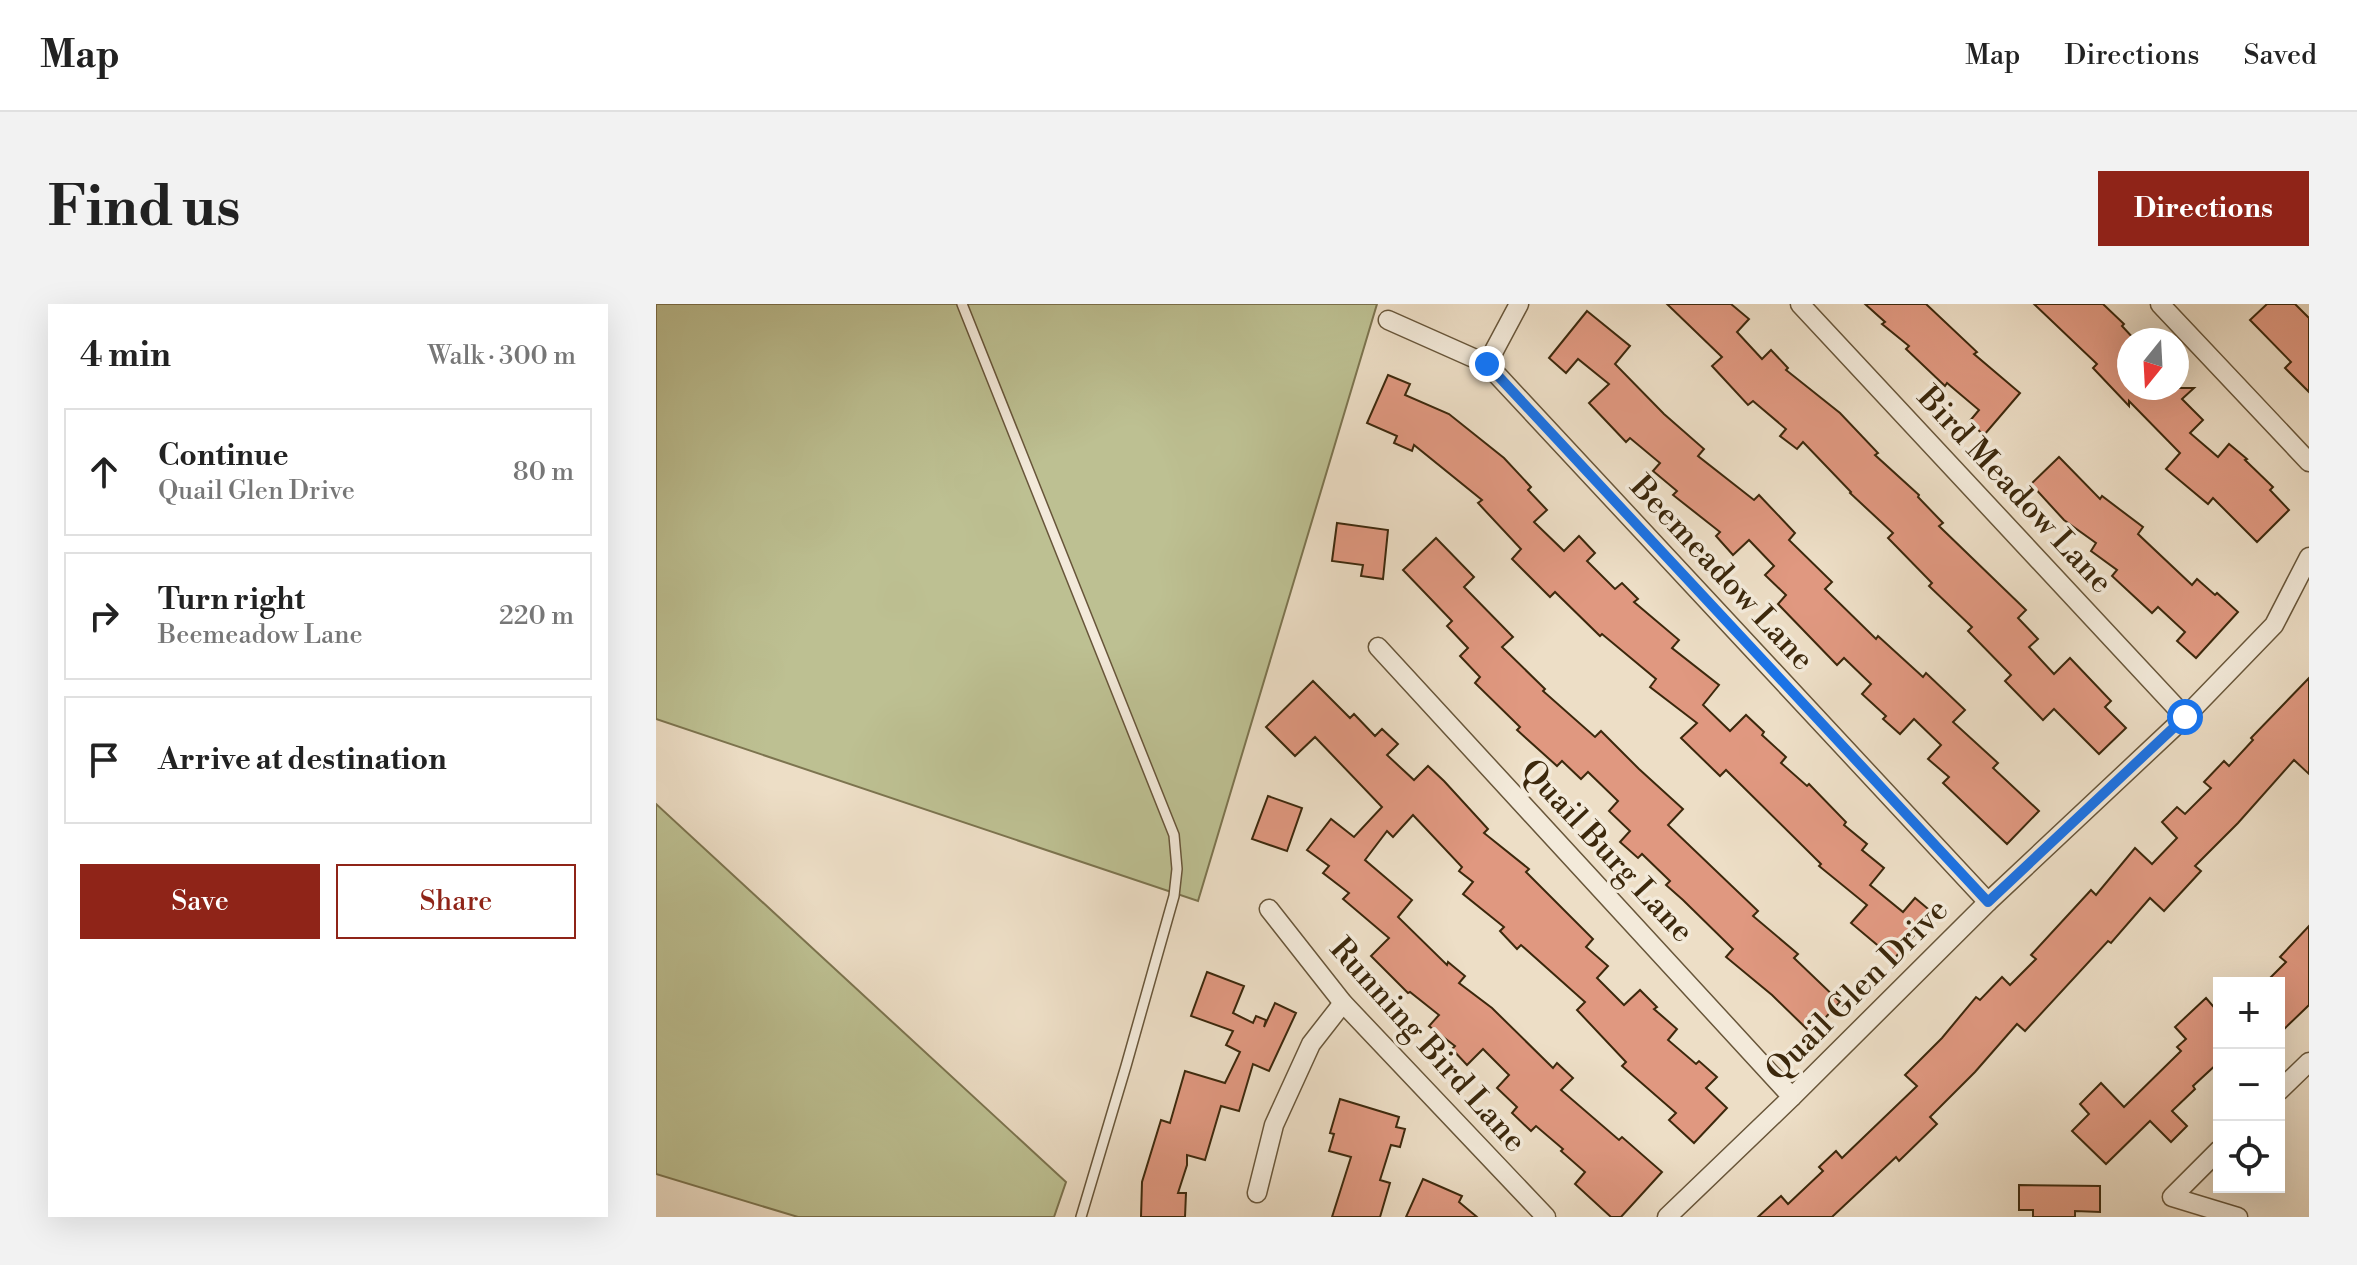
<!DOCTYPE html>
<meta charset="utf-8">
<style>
:root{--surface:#fff;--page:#f2f2f2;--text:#222;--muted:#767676;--line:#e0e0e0;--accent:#8f2418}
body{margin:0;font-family:"Libre Bodoni",serif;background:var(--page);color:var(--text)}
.controls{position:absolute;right:24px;bottom:24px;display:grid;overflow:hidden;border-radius:0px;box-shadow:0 8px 32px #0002}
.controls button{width:72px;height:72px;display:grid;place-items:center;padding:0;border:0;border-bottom:2px solid var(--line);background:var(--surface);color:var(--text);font:40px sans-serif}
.compass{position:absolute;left:1461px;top:24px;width:72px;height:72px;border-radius:50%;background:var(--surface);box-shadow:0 8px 32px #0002;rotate:198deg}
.stop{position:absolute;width:24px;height:24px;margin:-18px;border:6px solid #1a73e8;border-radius:50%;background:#fff}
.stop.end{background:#1a73e8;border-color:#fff;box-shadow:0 2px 8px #0008}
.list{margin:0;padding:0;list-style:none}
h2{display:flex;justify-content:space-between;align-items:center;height:104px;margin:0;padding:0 32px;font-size:34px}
h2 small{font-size:26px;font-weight:400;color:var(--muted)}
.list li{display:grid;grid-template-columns:52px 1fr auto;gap:24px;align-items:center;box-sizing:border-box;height:128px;margin:0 16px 16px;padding:0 16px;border:2px solid var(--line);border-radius:0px}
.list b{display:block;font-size:30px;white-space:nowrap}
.list p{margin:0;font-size:26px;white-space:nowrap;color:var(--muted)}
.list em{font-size:26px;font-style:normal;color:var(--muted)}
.actions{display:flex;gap:16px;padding:24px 32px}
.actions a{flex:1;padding:18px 0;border:2px solid var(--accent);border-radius:0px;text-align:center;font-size:28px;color:var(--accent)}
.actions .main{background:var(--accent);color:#fff}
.icon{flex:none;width:44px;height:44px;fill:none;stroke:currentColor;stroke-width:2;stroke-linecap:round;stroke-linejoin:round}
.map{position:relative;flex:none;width:1653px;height:913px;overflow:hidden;border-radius:0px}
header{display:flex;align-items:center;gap:48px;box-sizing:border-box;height:112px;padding:0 40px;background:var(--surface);border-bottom:2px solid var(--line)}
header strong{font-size:38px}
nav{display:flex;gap:44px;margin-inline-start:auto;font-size:28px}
.intro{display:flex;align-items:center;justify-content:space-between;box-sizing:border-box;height:192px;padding:0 48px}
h1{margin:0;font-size:56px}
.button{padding:20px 36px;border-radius:0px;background:var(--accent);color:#fff;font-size:28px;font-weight:700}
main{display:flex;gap:48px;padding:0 48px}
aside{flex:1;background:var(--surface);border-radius:0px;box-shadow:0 8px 32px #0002}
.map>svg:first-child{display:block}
</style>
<header>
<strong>Map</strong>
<nav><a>Map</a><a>Directions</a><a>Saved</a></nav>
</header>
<div class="intro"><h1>Find us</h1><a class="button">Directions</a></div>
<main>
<aside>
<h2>4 min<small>Walk · 300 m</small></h2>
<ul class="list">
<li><svg class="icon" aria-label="ahead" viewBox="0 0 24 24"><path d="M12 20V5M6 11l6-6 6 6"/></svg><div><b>Continue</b><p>Quail Glen Drive</p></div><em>80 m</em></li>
<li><svg class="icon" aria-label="right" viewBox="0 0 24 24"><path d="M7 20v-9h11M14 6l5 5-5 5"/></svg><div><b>Turn right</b><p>Beemeadow Lane</p></div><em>220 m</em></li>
<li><svg class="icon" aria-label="arrive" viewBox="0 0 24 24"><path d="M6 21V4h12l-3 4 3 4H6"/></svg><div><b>Arrive at destination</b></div></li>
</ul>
<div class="actions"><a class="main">Save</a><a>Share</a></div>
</aside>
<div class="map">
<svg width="1653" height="913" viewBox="0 0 1653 913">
<rect width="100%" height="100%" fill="#eddec6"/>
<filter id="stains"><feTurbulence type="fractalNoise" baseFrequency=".0025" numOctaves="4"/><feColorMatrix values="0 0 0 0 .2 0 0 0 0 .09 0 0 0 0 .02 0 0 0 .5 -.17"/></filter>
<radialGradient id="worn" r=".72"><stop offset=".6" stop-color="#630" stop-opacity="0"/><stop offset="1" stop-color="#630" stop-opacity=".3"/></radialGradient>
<!-- green -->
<g fill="#bdc092" stroke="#7c744f" stroke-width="2">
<polygon points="0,0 721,0 542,597 0,415"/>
<polygon points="0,500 410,878 398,913 142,913 0,870"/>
</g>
<!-- building -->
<g fill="#e09880" stroke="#3c280c" stroke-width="2">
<polygon points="1011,0 1075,0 1093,15 1081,28 1106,55 1115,46 1132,64 1130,66 1184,109 1222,149 1219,151 1263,191 1262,193 1287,219 1283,222 1370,306 1362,314 1382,335 1373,343 1398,370 1414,354 1455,397 1449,403 1470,424 1443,450 1398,405 1387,416 1349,377 1355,371 1312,327 1316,323 1273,282 1276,279 1232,234 1237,229 1194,189 1195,188 1147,138 1141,145 1124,132 1130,125 1097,97 1092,101 1056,62 1066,53"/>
<polygon points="1209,0 1270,0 1321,48 1318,50 1364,89 1328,131 1313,118 1323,106 1291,79 1289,82 1250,45 1253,42 1226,20 1229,18"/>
<polygon points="1378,0 1447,0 1468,20 1466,22 1479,36 1473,36 1473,84 1538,84 1526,95 1547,116 1534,129 1562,153 1573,140 1591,155 1589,156 1617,183 1614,186 1633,206 1601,238 1557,194 1552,200 1510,165 1524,149 1473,97 1473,102 1437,64 1441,60"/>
<polygon points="1611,0 1639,0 1653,14 1653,88 1629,64 1635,58 1594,16"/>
<polygon points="931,7 974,42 959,60 1008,110 1048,145 1042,152 1098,196 1103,191 1139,229 1133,236 1176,278 1169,285 1220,335 1222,332 1267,373 1270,369 1309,406 1297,418 1342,459 1337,464 1383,507 1351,540 1287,479 1293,473 1272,455 1285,441 1258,415 1244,430 1227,415 1230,412 1206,390 1215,380 1188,354 1181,361 1122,300 1130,291 1109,271 1118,262 1093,236 1077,251 1060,232 1064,228 1017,191 1021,187 997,167 1004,159 974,134 970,138 933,99 953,80 922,55 910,69 893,54"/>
<polygon points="732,71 754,80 749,91 793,110 848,154 875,183 872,186 891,206 878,218 908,247 923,232 939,249 931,257 959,285 966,279 982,295 978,298 1023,336 1016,344 1063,381 1047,401 1074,427 1090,411 1108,428 1106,431 1130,453 1125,459 1151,482 1153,480 1190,518 1188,521 1211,540 1206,546 1228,564 1214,581 1247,608 1259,594 1277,609 1238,655 1195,619 1211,601 1163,562 1165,560 1070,466 1064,472 1025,434 1041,419 994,383 1000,375 946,330 944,332 899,288 894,293 856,255 865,245 822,199 826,196 758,141 756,147 738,139 741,132 711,119"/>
<polygon points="1403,153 1444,195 1446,192 1487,223 1482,230 1536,281 1541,275 1559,291 1561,289 1582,308 1540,354 1521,337 1529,328 1502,303 1496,309 1456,272 1461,266 1435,247 1440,239 1408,216 1375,180"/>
<polygon points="681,219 732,226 727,275 705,272 707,261 676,257"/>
<polygon points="780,234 818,273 808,283 857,333 846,343 889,385 887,387 939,433 945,427 983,465 1027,505 1012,521 1102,607 1097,612 1142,650 1138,654 1184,698 1155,729 1116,691 1070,653 1077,645 1027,596 1010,581 1014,577 986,550 982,554 964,538 974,527 953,507 962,497 932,468 925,475 906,457 901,462 861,426 864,423 819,379 824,373 804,352 812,344 791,322 796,317 747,266"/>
<polygon points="1653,374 1653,470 1638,456 1582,519 1539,562 1545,567 1508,607 1494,594 1455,639 1452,637 1369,727 1361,720 1319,768 1274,813 1281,820 1243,857 1240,853 1176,913 1102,913 1125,892 1132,900 1167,867 1163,863 1180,847 1186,854 1261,782 1249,771 1286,734 1320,693 1324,696 1346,673 1354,681 1380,655 1375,651 1435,586 1440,591 1479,544 1496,560 1521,534 1506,518 1521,503 1529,510 1555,484 1548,478 1568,457 1573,462 1597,436 1595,434"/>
<polygon points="657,377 694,414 698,410 719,432 726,425 742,440 731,451 758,476 772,462 788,477 832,525 828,529 873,565 870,568 937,635 930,643 952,662 941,674 968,701 984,686 1001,703 998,705 1021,725 1012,736 1040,760 1043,757 1061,773 1050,784 1071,804 1038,839 1013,816 1020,809 966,762 970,758 921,706 929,698 865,641 861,645 844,627 848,623 807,590 817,578 803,567 806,563 757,511 737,533 731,527 709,556 756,596 742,613 791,661 792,658 809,672 803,679 836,704 897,764 901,759 917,774 905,786 963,836 966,833 1006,868 965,913 955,913 919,880 929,868 905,847 907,845 880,822 875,827 856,809 861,803 841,784 853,771 827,745 811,761 796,745 799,742 773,722 783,711 754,688 752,689 715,652 733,634 687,595 693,589 667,569 673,562 651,546 675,515 698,533 726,503 659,433 639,452 610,423"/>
<polygon points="612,492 646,504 631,547 596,535"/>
<polygon points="1653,622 1653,701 1623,730 1623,679 1609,679 1630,658 1624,653"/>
<polygon points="551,668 588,682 577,709 597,719 600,712 610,716 608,723 619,699 640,709 613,767 597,760 583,807 565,802 549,856 531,851 531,861 522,889 530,889 529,913 485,913 486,878 505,816 514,819 529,767 569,779 584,748 570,741 577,727 535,712"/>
<polygon points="1550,694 1563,709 1563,758 1537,782 1539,785 1516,807 1531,822 1515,838 1494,817 1450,860 1416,827 1433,810 1424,800 1445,779 1468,803 1525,747 1521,743 1530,735 1519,723"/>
<polygon points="684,795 743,813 740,823 749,825 744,843 735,841 724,876 734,879 724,913 676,913 695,853 673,847 678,830 674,829"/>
<polygon points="767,875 806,892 803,898 821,913 750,913"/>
<polygon points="1363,881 1444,882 1444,908 1419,907 1419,913 1377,913 1377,906 1363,906"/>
</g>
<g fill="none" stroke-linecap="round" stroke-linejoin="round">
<defs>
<polyline id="lane" points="306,0 518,531 521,565 518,592 470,762 425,913"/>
<g id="street">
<polyline points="1144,0 1529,413"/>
<polyline points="1504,0 1653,158"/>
<polyline points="732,16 831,60 1332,598"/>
<polyline points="831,60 863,0"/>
<polyline points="722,343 1136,793"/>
<polyline points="613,605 687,699 890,913"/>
<polyline points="1623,787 1653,758"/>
<polyline points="1563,846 1516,893 1582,913"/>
<polyline points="601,889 618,821 655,740 687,699"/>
<polyline points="1011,913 1136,793 1332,598 1529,413 1618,321 1653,253"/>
</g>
</defs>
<!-- lane casing -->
<use href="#lane" stroke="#68563a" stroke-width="12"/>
<!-- street casing -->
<use href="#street" stroke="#68563a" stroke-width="21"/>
<!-- lane -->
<use href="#lane" stroke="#f3eada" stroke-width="9"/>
<!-- street -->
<use href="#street" stroke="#f3eada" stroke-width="18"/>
</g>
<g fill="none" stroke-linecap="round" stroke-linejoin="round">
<!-- route -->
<polyline stroke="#1a73e8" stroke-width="10" points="831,60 1332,598 1529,413"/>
</g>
<g text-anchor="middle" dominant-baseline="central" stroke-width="7" stroke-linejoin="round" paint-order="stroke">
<!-- street labels -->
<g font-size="32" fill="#3c280c" stroke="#f3eada">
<text transform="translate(1359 186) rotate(47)">Bird Meadow Lane</text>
<text transform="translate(1066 269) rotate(47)">Beemeadow Lane</text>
<text transform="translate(951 547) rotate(47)">Quail Burg Lane</text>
<text transform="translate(1201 686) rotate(-45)">Quail Glen Drive</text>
<text transform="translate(772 741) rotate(48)">Running Bird Lane</text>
</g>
</g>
<rect width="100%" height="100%" filter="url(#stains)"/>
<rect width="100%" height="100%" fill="url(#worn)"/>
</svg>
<div class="controls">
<button>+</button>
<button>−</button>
<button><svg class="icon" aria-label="locate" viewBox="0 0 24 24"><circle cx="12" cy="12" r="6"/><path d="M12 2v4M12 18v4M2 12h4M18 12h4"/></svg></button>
</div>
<svg class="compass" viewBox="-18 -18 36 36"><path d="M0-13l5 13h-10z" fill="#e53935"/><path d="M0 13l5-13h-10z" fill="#767676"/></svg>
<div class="stop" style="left:1529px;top:413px"></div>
<div class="stop end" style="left:831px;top:60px"></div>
</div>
</main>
